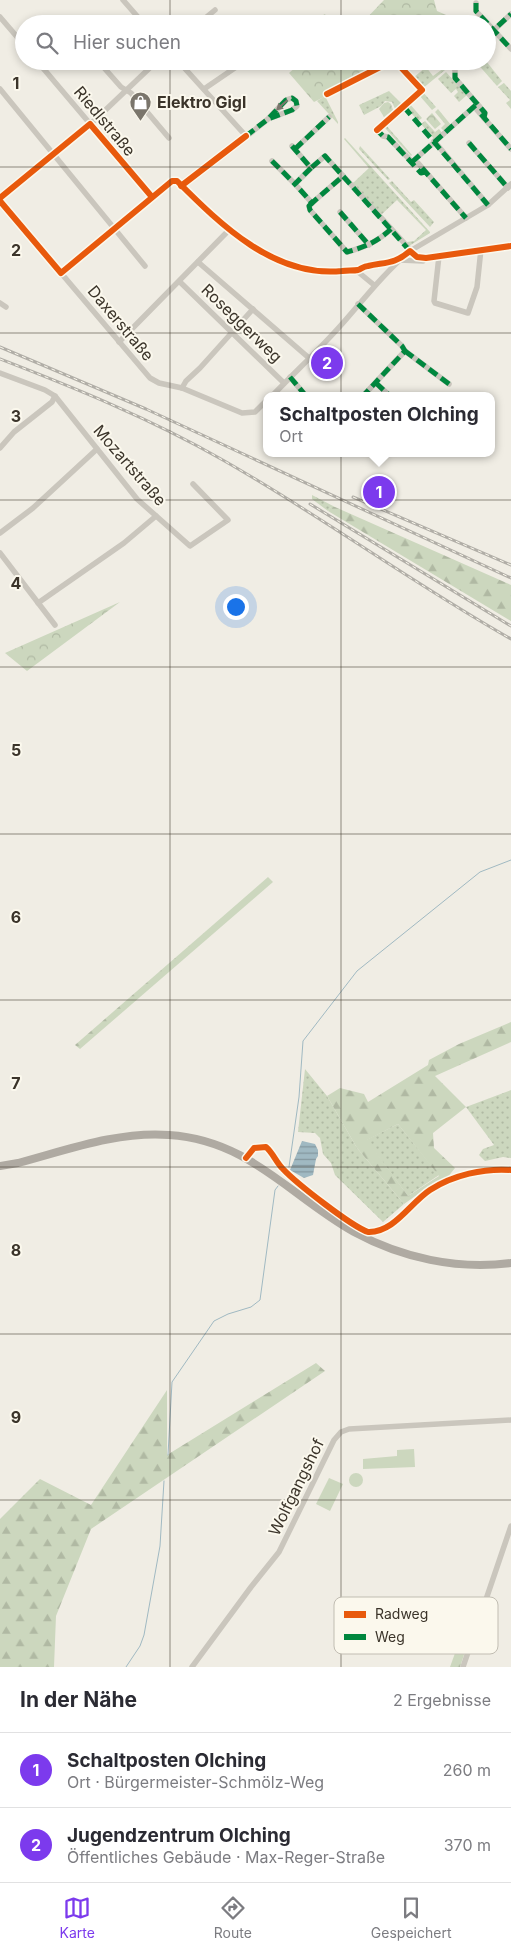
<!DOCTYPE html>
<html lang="de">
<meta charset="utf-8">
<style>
:root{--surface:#fff;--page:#f7f7f7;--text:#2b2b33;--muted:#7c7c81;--line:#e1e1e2;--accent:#7c3aed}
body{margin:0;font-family:Inter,sans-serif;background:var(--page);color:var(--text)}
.you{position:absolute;left:235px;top:606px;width:18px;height:18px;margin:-12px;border:4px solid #fff;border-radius:50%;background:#1a73e8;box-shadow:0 0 0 8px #1a73e833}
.badge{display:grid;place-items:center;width:32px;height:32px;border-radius:50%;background:var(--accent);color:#fff;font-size:16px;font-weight:700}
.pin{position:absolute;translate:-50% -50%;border:2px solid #fff;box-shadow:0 1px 5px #0006}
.popup{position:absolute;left:263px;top:392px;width:232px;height:65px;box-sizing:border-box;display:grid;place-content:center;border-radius:10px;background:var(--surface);filter:drop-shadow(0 1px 4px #0005);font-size:16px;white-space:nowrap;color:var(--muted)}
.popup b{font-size:19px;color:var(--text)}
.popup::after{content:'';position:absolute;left:50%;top:100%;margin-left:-10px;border:10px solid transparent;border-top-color:var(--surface)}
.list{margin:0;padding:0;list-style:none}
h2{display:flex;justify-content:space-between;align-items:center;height:65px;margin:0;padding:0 20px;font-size:21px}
h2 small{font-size:16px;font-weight:400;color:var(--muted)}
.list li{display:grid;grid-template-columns:32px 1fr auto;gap:15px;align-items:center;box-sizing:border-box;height:75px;padding:0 20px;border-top:1px solid var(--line)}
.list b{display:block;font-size:19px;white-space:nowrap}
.list p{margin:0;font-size:16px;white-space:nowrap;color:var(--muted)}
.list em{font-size:16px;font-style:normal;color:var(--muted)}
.icon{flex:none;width:28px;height:28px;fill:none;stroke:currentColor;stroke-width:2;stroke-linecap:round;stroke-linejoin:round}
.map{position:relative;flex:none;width:511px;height:1667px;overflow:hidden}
.search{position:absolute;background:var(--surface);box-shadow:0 2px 8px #0003;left:15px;right:15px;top:15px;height:55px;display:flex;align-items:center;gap:12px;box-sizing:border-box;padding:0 18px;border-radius:28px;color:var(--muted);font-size:19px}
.sheet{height:215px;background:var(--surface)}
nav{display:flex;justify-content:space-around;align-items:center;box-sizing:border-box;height:70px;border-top:1px solid var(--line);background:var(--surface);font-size:14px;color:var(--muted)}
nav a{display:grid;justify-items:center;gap:2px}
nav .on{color:var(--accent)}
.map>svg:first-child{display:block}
</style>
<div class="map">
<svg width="511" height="1667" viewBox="0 0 511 1667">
<defs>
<pattern id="grass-dots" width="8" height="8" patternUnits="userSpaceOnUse" patternTransform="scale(1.25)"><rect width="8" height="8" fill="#ccd7be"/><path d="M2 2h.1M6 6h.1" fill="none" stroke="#b0b9a3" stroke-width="1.8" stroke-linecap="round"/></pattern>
<pattern id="forest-firs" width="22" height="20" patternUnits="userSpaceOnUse" patternTransform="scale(1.25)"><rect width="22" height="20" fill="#ccd7be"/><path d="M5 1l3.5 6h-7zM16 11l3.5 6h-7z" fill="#b0b9a3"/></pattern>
<pattern id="park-crowns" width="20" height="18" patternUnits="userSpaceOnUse" patternTransform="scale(1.25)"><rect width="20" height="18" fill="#ccd7be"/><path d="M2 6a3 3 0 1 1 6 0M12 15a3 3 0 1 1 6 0" fill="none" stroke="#b0b9a3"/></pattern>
<pattern id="water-rules" width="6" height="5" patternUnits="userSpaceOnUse" patternTransform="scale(1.25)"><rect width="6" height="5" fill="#a0b9c2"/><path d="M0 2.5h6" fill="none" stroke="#84979e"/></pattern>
</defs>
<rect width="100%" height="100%" fill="#f0ede4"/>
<!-- grass -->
<g fill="url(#grass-dots)">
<polygon points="475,61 486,61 502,81 497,86"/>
<polygon points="426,67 433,76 444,68 445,70 422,89 413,78"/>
<polygon points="446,72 467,95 459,102 454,96 458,92 456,89 451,93 438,79"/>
<polygon points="504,83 511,91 511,109 506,103 510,100 498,87"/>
<polygon points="389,91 403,105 396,111 392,102 385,101 381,106 364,115 359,105"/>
<polygon points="422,91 436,107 432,110 419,95"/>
<polygon points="325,96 338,122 338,124 317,101"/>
<polygon points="409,103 422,118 418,121 405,106"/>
<polygon points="438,109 451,125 444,131 441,128 445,124 435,112"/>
<polygon points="425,121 435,132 439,129 442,133 434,139 421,124"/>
<polygon points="385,124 412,155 411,156 383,126"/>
<polygon points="345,138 430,232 430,233 409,246 407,242 414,241 426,230 397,200 381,215 353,183 369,168 344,139"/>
<polygon points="360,146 390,179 388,180 359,149"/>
<polygon points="392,181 411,202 414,200 434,222 430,227 389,183"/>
<polygon points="312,495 335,507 331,507 328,511 312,499"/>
<polygon points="305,1069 327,1096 357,1148 404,1204 383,1222 335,1175 331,1163 323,1154 320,1138 315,1133 298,1132"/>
<polygon points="511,1090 511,1158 503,1157 485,1161 479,1155 483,1149 494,1145 466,1107"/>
<polygon points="398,1124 439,1175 408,1196 366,1140"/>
</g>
<!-- forest -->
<g fill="url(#forest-firs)" fill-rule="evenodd">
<polygon points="331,507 335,507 511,585 511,621 328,511"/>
<polygon points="268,877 273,882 80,1049 75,1045"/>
<path d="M511,1022v20l-76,34 31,31 -33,26 1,15 21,20 -8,10 -26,14 -17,12 -47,-56 -30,-52 13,-8 24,6 4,8 60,-37 1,-5 30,-16zM398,1124l41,52 -31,20 -41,-56z"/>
<polygon points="316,1363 325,1371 91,1529 56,1616 54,1667 0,1667 0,1519 40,1479 91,1505 167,1390 167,1455"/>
<polygon points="463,1631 471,1633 460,1667 450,1667"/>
</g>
<!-- park -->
<g fill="url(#park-crowns)">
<polygon points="384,0 434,0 437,11 453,18 445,24 361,24"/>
<polygon points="303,61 396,61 314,102 289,73"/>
<polygon points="388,102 391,104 393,110 384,117 379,109 384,103"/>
<polygon points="432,113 441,124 435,129 426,119"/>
<polygon points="120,602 27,671 5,653"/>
</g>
<!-- pitch -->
<g fill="#ccd7be">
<polygon points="325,14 330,24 307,24"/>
<polygon points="414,1449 415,1467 363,1469 363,1459 397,1456 397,1450"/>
<circle cx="356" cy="1480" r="7"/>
<polygon points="329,1478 343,1484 330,1511 316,1504"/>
</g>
<!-- water -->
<polygon fill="url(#water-rules)" points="302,1141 315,1144 318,1150 318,1156 316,1159 313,1175 304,1178 290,1170"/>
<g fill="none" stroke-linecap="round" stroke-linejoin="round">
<!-- stream -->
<g stroke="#a0b9c2" stroke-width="1">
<polyline points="289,1167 299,1097 303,1041 357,971 480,872 511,860"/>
<polyline points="168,1455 172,1382 214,1321 228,1314 251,1307 260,1300 275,1190 278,1186"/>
<polyline points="126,1667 140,1646 144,1635 160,1546 164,1481"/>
</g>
<!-- minor -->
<g stroke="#cac6bd" stroke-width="5.5">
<polyline points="123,0 144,24"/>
<polyline points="476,3 476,11 511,49"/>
<polyline points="0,17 24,45"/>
<polyline points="198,24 215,10"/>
<polyline points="493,31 511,14"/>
<polyline points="37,61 152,197"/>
<polyline points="98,61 121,87 131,93 169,138"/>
<polyline points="178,61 246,136"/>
<polyline points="452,65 455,70 455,78 485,113 484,118"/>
<polyline points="0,89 145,266"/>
<polyline points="204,89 245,61"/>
<polyline points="479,106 477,110 511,149"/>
<polyline points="377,130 383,136 388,137 413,163"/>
<polyline points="434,141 488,205"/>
<polyline points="469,143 508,188"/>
<polyline points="292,146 311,168 325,156 417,257 430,258 511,246"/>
<polyline points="295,149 329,117"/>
<polyline points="272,161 295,184"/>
<polyline points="412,162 477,104"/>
<polyline points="413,164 418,163 466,218"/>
<polyline points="311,168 295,184 312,203 343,176"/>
<polyline points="181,186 226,153 268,119 286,100 292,98 296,101 297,106 292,110 268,119"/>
<polyline points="0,198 96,119 157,61"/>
<polyline points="0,201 150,378 159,383 182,388 242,413 255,412 266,401"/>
<path d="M312,203l-3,3 1,4 37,42c18,-5 30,-10 44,-23"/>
<polyline points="340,212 369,245"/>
<polyline points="439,256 434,301 435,303 468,313 477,287 481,249"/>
<polyline points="399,260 423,261"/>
<polyline points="198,262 309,358"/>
<path d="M61,273l111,-92h5c36,37 78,79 131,89 16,3 33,-1 49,1l17,14"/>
<polyline points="180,282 284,383"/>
<polyline points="0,303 6,307"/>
<polyline points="358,304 402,346 405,351 363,396"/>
<polyline points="119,342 229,230"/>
<polyline points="405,351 449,384"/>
<polyline points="0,373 45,390 55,396 137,499 190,546 228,520 193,484"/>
<polyline points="290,377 306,396"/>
<polyline points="376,383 390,396"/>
<polyline points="182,388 186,381 200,368 253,309"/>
<path d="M272,396c23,-24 48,-47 70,-72 22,-25 42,-51 68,-73l78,-46 23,-21"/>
<polyline points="0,448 14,432 52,402 55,396"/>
<polyline points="376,453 380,458"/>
<polyline points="0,533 33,508 97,449"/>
<polyline points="0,553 55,625"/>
<polyline points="38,603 124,543 156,516"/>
<path d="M246,1158l8,-10 12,-1c7,6 10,15 17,22 13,14 68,57 85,63 26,1 42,-29 62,-42 23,-15 54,-22 81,-20"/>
<polyline points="192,1667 251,1587 279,1552 334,1440 341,1432 349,1429 511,1420"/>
<polyline points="463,1667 511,1526"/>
</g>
<!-- major -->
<path stroke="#afaaa2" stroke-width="8" d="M0,1166l18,-3c49,-13 100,-32 151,-28 80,5 121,61 185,97 48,26 103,38 157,31"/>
<defs>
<g id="rail">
<polyline points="0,347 146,409 511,578"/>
<path d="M0,359c75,29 151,60 221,100 99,56 191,124 290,180"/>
<polyline points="353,497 511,565"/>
<polyline points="310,504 511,626"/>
</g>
</defs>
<!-- rail casing -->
<use href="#rail" stroke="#b1aea7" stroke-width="3"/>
<!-- rail -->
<use href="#rail" stroke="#fbf8ed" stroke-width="1" stroke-dasharray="4" stroke-linecap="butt"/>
<!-- quiet -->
<g stroke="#00873e" stroke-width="5" stroke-dasharray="10 5" stroke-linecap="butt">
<polyline points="476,3 476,11 511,49"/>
<polyline points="441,24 449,18 454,24"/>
<polyline points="487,36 511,14"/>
<polyline points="457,61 452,65 455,70 455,78 485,113 484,118"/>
<polyline points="404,107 488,205"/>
<polyline points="481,114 511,149"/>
<polyline points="378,128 377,130 383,136 388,137 421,173 425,172"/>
<polyline points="246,136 268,119 286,100 292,98 296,101 297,106 292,110 268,119"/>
<polyline points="469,143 508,188"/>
<polyline points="292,146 311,168 325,156 410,251"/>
<polyline points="295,149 329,117"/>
<polyline points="272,161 295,184"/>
<polyline points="412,162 477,104"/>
<polyline points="311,168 295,184 312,203 343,176"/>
<polyline points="422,168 466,218"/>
<path d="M312,203l-3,3 1,4 37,42c18,-5 30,-10 44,-23"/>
<polyline points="340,212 369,245"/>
<polyline points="358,304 402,346 405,351 363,396"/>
<polyline points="405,351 449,384"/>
<polyline points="290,377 306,396"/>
<polyline points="376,383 390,396"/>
<polyline points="376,453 380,458"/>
</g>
<defs>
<g id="cycleway">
<polyline points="327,94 392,61"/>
<polyline points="377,130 422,90 395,61"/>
<polyline points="181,186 246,136"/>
<polyline points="0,198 90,124 152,197"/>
<path d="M0,201l61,72 111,-92h5c44,44 98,97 165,90 5,-1 11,0 16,-1 3,-1 6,-4 10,-4 18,-4 27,-2 42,-15l7,6 9,1 85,-12"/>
<path d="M246,1158l8,-10 12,-1c7,6 10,15 17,22 13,14 68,57 85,63 26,1 42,-29 62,-42 23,-15 54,-22 81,-20"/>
</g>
</defs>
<!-- cycleway casing -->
<use href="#cycleway" stroke="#fbf8ed" stroke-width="9"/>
<!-- cycleway -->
<use href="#cycleway" stroke="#e8590c" stroke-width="6"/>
</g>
<!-- one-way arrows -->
<defs><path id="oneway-solid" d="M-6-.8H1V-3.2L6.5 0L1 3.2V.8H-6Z" transform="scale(1.25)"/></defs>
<use fill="#7b766c" href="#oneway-solid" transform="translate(282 105) rotate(138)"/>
<!-- grid -->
<path fill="none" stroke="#3b342a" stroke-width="1" stroke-opacity="0.55" d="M170,0v24M341,0v24M170,61v1606M341,61v1606M0,167h511M0,333h511M0,500h511M0,667h511M0,834h511M0,1000h511M0,1167h511M0,1334h511M0,1500h511"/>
<!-- icons -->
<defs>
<symbol id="shop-pin" viewBox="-11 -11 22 30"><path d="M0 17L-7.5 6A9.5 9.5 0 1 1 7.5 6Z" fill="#7a756b" stroke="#fbf8ed"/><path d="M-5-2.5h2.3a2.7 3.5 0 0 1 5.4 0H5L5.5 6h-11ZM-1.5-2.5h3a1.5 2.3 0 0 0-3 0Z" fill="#fff"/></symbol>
</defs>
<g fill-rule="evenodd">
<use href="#shop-pin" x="128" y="90" width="25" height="34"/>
</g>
<g text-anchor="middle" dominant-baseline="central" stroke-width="4" stroke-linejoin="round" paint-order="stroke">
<!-- poi labels -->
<g font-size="16" font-weight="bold" fill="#3b342a" stroke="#fbf8ed" text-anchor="start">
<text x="157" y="102">Elektro Gigl</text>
</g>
<!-- street labels -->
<g font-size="16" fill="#3b342a" stroke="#fbf8ed">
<text transform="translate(105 121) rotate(50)">Riedlstraße</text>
<text transform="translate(121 323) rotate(50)">Daxerstraße</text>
<text transform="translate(242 323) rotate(44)">Roseggerweg</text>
<text transform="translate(130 465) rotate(49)">Mozartstraße</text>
<text transform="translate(296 1487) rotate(-64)">Wolfgangshof</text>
</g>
</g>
<!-- legend -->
<rect x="334" y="1597" width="164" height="57" rx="8" fill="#fbf8ed" stroke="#c1bdb2" stroke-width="1"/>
<rect x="344" y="1611" width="22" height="7" fill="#e8590c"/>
<rect x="344" y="1634" width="22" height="6" fill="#00873e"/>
<g font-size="14" fill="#3b342a">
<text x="375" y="1619">Radweg</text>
<text x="375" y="1642">Weg</text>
</g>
<g font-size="16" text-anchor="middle" font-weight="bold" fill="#3b342a" stroke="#fbf8ed" stroke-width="4" stroke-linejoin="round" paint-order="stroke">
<text x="16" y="89">1</text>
<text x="16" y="256">2</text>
<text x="16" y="422">3</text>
<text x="16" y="589">4</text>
<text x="16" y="756">5</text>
<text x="16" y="923">6</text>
<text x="16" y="1089">7</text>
<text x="16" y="1256">8</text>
<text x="16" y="1423">9</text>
</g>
</svg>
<div class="you"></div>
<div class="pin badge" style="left:379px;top:492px">1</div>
<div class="popup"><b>Schaltposten Olching</b>Ort</div>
<div class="pin badge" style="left:327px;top:363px">2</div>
<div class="search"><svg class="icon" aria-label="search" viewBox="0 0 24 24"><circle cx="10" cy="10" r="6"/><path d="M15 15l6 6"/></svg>Hier suchen</div>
</div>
<section class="sheet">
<h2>In der Nähe<small>2 Ergebnisse</small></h2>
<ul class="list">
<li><span class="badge">1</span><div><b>Schaltposten Olching</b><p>Ort · Bürgermeister-Schmölz-Weg</p></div><em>260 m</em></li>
<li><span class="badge">2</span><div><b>Jugendzentrum Olching</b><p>Öffentliches Gebäude · Max-Reger-Straße</p></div><em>370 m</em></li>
</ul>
</section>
<nav>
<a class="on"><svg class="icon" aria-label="map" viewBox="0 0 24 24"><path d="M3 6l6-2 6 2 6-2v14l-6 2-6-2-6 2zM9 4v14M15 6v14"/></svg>Karte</a>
<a><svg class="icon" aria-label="directions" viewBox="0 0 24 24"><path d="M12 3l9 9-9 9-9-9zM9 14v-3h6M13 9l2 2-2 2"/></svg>Route</a>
<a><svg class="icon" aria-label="saved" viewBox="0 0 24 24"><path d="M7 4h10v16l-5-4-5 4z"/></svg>Gespeichert</a>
</nav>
